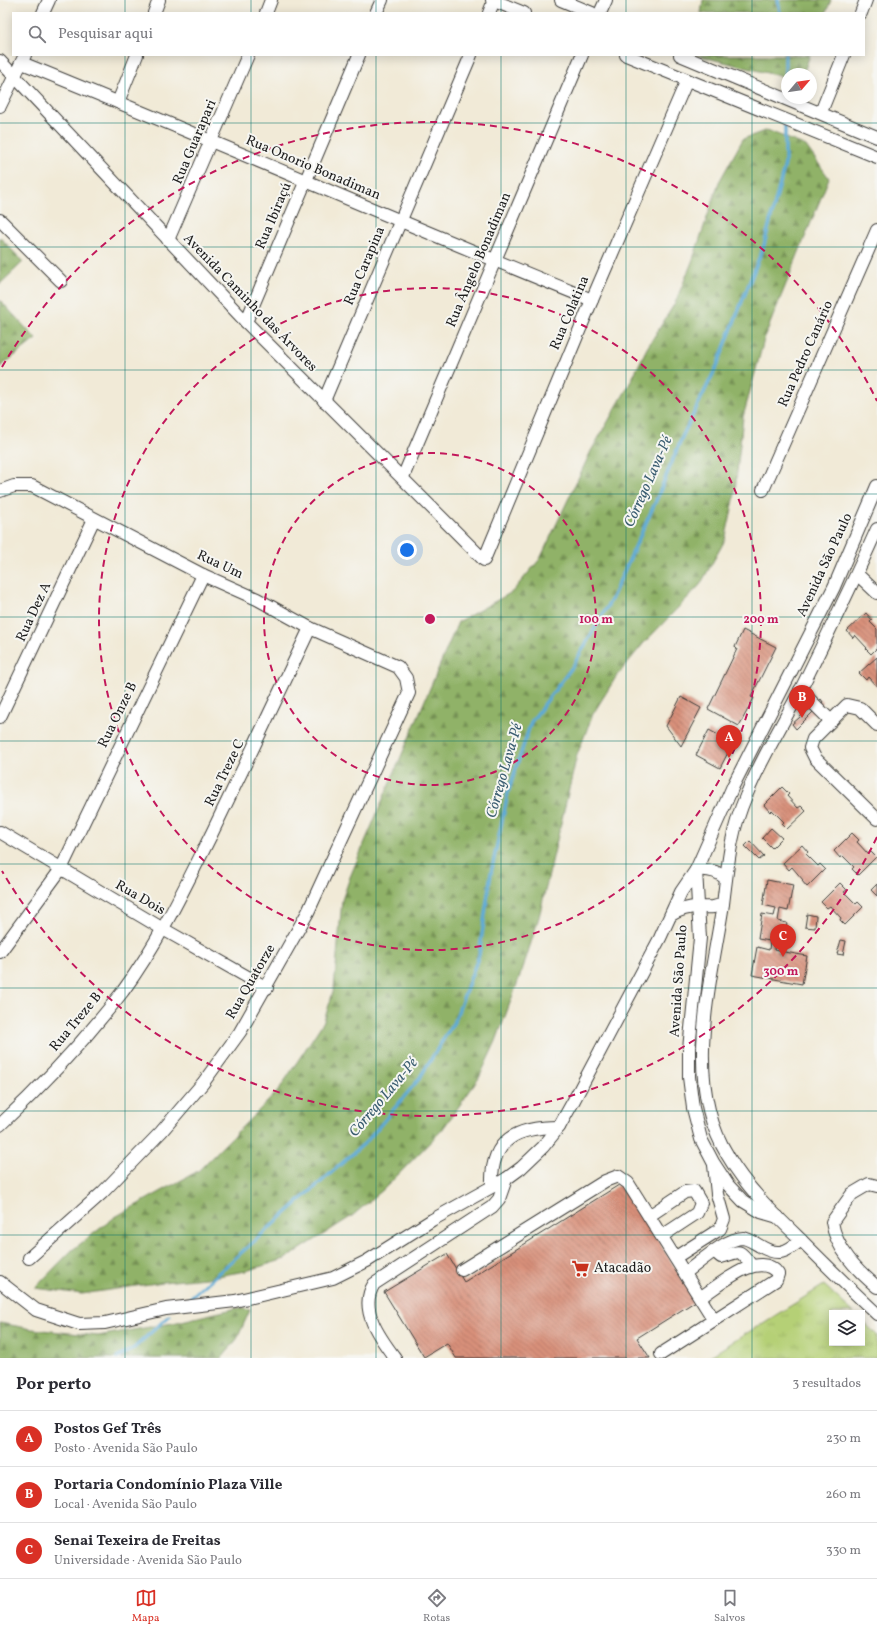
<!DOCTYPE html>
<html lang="pt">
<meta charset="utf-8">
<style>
:root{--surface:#fff;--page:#f7f7f7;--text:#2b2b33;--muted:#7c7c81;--line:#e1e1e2;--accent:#d93025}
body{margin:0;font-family:Vollkorn,serif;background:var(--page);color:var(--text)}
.controls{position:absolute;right:12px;bottom:12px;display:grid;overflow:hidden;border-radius:0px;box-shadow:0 2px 10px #0003}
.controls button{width:36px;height:36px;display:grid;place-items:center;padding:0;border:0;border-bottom:1px solid var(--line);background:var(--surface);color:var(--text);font:20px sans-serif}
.compass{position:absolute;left:781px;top:68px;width:36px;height:36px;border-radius:50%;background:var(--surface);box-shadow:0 2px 10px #0003;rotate:61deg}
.you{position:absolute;left:407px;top:550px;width:14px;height:14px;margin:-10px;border:3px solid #fff;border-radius:50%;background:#1a73e8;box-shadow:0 0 0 6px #1a73e833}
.badge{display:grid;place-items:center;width:26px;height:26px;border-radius:50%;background:var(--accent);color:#fff;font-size:13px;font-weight:700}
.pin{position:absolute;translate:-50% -33px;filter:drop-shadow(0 1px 2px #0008)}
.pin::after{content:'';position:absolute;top:21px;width:14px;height:12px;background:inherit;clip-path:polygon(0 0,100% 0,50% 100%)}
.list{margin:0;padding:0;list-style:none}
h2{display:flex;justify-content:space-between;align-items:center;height:52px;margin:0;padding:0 16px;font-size:17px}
h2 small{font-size:13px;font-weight:400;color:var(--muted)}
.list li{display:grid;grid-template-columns:26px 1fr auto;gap:12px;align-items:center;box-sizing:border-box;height:56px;padding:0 16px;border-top:1px solid var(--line)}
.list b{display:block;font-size:15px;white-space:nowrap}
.list p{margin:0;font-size:13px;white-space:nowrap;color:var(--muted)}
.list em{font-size:13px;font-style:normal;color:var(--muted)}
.icon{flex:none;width:22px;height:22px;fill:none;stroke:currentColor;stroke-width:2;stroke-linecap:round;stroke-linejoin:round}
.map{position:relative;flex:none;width:877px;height:1358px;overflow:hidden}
.search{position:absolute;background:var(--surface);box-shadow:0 2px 10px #0003;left:12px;right:12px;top:12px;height:44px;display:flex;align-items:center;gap:10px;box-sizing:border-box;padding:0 14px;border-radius:0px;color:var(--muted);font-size:15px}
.sheet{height:220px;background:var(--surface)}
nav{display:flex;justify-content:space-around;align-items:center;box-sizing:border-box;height:56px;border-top:1px solid var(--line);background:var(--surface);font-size:11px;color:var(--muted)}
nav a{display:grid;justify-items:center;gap:2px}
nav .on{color:var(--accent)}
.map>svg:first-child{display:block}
</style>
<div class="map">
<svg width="877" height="1358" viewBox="0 0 877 1358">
<defs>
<pattern id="grass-tufts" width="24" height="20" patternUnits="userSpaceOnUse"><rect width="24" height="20" fill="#b5d076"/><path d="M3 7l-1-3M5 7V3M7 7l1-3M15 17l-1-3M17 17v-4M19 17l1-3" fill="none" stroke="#9bb266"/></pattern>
<pattern id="forest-firs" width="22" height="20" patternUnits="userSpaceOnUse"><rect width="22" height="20" fill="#90b267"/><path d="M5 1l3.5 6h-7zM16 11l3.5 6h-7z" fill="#759054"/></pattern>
<pattern id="building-back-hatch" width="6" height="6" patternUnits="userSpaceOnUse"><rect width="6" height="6" fill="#d8907a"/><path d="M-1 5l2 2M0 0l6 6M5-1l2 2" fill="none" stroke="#ae7563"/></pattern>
</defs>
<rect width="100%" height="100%" fill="#f6f6f2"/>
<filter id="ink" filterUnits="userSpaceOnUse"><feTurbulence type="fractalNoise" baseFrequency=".025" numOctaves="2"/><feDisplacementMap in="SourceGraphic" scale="8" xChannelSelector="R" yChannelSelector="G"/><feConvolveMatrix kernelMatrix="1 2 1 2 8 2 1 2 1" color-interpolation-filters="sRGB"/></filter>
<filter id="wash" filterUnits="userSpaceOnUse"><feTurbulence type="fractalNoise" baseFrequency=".012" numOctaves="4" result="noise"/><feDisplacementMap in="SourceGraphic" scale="16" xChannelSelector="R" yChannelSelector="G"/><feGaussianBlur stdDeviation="0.9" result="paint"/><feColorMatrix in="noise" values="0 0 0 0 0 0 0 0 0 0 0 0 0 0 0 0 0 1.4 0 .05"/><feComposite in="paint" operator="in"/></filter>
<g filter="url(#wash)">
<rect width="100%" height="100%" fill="#f1ead7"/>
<!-- grass -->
<polygon fill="url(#grass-tufts)" stroke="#687649" points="824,1285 854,1313 832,1313 832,1343 862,1343 862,1320 877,1335 877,1358 707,1358"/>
<!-- forest -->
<g fill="url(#forest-firs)" stroke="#566742">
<polygon points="703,0 831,0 826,13 701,13"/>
<polygon points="696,55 810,55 803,74 787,74 787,78"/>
<polygon points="767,130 806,146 829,178 765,336 743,417 734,500 725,540 700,585 643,644 616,677 593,714 577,755 539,917 524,965 496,1041 479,1078 442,1130 384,1189 352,1216 285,1259 246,1271 206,1278 163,1282 82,1294 35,1288 71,1251 115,1217 198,1171 278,1091 324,1021 334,989 342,900 350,877 458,622 512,592 540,559 591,451 629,385 647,348 675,303 692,262 719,182 743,139"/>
<polygon points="0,237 23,262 0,284"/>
<polygon points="0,300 36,339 0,367"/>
<polygon points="237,1308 250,1310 237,1339 221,1358 0,1358 0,1323 32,1329 98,1336 173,1323"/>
</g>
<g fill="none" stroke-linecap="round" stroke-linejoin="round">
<!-- stream -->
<g stroke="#5daad6" stroke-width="3.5">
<polyline points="778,0 780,13"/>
<polyline points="785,55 785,96"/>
<polyline points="189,1299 367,1141 419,1079 455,1020 479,955 491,873 508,793 531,722 573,666 611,600 655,503 683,435 717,366 764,245 785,164 785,123"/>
<polyline points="117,1358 134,1348 169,1316"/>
</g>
</g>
<g id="blocks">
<!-- building -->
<g fill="url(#building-back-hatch)">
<polygon points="866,613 872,620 870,622 877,629 877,648 871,654 866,649 867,648 855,635 853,638 847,631"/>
<polygon points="743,630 776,647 751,697 754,698 739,726 708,709 737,649 735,647"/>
<polygon points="877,657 877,687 868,677 866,680 859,673"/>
<polygon points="681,697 701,708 681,746 666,726"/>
<polygon points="821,699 823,702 796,729 792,724"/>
<polygon points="709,730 733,743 720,768 696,755"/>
<polygon points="782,787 789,794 787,796 798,808 801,806 806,811 787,829 782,824 784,822 772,810 770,812 764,805"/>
<polygon points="771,828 782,838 772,848 762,838"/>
<polygon points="852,833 859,840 857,842 868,854 871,852 876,857 858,875 852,869 854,867 842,855 840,858 834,851"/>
<polygon points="750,841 764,856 759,860 745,846"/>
<polygon points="802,845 808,852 806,854 818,866 820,864 825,869 807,887 802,881 803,880 792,867 789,870 783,863"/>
<polygon points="767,880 793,885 788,911 780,909 778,921 787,923 784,941 775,940 774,950 807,956 802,984 752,975 757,947 769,950 770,941 758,939 762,914 774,916 776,908 763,905"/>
<polygon points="840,883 847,890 844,892 856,904 858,902 863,907 845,925 840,920 841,918 830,906 827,908 821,902"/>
<polygon points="877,884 877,896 871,890"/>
<polygon points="807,914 816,916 815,928 805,927"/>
<polygon points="841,940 846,941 843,955 837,954"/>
<polygon points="622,1183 696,1301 637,1338 650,1358 456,1358 447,1343 424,1357 384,1292 447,1254 464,1282"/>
</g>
</g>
</g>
<g filter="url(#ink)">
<use href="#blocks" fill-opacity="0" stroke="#3c3b38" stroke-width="1"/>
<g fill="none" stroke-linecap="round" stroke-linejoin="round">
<defs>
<g id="minor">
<polyline points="492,0 524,13"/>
<polyline points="561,0 592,13"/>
<polyline points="43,13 49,0"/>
<polyline points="154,13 159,0"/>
<polyline points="266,13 271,0"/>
<polyline points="376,13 382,0"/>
<polyline points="489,13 494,0"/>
<polyline points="600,13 606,0"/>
<polyline points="861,13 866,0"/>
<polyline points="626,55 877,157"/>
<polyline points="680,55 877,137"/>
<polyline points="0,61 246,322 484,560 592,300 687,80"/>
<path d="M22,63c191,77 379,160 570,237"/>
<polyline points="118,102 137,55"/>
<polyline points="0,106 25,55"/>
<polyline points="821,112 844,55"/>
<polyline points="0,220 61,281"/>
<polyline points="168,240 248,55"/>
<polyline points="246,322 359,55"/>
<polyline points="324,401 471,55"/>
<polyline points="403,477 582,55"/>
<polyline points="763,490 877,230"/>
<polyline points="0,491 14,486 32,486 203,575 257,599 310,628 398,667 406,678 409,693 308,912 240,1032 203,1083 161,1132 102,1193 29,1258"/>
<path d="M877,529c-24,54 -50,107 -76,160 -19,36 -40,70 -55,107 -16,37 -18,69 -23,108 -12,80 -41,178 5,252 18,31 44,56 69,80 27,27 53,53 80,78"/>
<polyline points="857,574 877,593"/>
<polyline points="800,690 831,721"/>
<polyline points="0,717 94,519"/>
<polyline points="877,725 860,708 847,705 813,739 810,748 815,758 877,819"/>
<polyline points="0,832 163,929 267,988"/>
<path d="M671,915c8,-5 18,-8 27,-8 10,0 16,2 25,-4"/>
<polyline points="0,952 61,869 203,575"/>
<path d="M0,1125c44,-41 86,-86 123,-134 36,-49 62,-104 89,-158 33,-68 66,-137 98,-205"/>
<path d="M492,1186c-2,-47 25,-59 67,-59"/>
<path d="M877,1186l-8,-2 -17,10 -20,28c4,27 25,48 45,65"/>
<polyline points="649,1216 685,1192 694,1191 701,1203 697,1213 662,1236"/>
<polyline points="778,1217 761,1212 743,1201 728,1185 713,1162 701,1139 693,1108 689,1077 689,1049 700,938 696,870 733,786 834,587 877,486"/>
<path d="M715,1252l6,5c19,-5 17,-10 30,8"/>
<polyline points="676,1257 720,1229 724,1219 717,1194 714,1165"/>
<polyline points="462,1270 605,1181 618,1176 628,1183 714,1320 661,1354"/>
<path d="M685,1273c14,-10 41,-35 58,-35 6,1 12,5 17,8 18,11 27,6 41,-6"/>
<path d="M0,1282l36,28 43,14 26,-1 61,-14 69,-8 98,-23 34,-17 65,-41 74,-41 15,-11 22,-21 16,-20 14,-25 87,-164 21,-46 15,-22c11,-1 21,0 29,8"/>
<path d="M701,1297c18,-11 59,-49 77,-23l-2,6 -62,40"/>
<path d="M395,1358c-15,-20 -37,-49 -21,-74l118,-77 7,-8 7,-20"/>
</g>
</defs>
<!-- minor casing -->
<use href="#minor" stroke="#3c3b38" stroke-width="14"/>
<!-- minor -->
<use href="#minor" stroke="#fff" stroke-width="12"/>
</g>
</g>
<!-- grid -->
<path fill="none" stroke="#0f766e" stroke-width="1" stroke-opacity="0.55" d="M125,0v13M251,0v13M376,0v13M501,0v13M626,0v13M752,0v13M125,55v1303M251,55v1303M376,55v1303M501,55v1303M626,55v1303M752,55v1303M0,123h877M0,247h877M0,370h877M0,494h877M0,617h877M0,741h877M0,864h877M0,988h877M0,1111h877M0,1235h877"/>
<!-- distance rings -->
<g fill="none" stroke="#c2185b" stroke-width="2" stroke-dasharray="7 5">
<circle cx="430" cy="619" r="166"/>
<circle cx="430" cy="619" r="331"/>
<path d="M877 837A497 497 0 0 1 2 871M2 367A497 497 0 0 1 877 401"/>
</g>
<!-- icons -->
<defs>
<symbol id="supermarket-bare" viewBox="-9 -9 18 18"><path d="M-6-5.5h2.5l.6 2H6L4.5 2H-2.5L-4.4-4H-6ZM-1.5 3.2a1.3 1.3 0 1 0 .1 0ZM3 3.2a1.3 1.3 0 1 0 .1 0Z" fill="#c8321e" stroke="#f6f6f2" stroke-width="2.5" paint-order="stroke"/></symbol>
</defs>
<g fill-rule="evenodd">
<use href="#supermarket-bare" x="568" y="1256" width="25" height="25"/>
</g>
<g text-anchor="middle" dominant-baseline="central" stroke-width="4" stroke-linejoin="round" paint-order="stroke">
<!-- street labels -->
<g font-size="14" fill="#1c1c1c" stroke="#f6f6f2">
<text transform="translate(195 142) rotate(-67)">Rua Guarapari</text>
<text transform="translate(313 168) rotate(23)">Rua Onorio Bonadiman</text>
<text transform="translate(274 216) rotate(-67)">Rua Ibiraçú</text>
<text transform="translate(479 260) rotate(-67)">Rua Ângelo Bonadiman</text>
<text transform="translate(365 266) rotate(-67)">Rua Carapina</text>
<text transform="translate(250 303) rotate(46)">Avenida Caminho das Árvores</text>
<text transform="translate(570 313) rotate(-67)">Rua Colatina</text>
<text transform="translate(806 354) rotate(-66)">Rua Pedro Canário</text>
<text transform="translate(220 565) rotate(25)">Rua Um</text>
<text transform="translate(825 565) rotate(-65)">Avenida São Paulo</text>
<text transform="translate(34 612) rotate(-65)">Rua Dez A</text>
<text transform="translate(118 715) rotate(-64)">Rua Onze B</text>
<text transform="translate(225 773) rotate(-64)">Rua Treze C</text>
<text transform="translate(140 898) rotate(30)">Rua Dois</text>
<text transform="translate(679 981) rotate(-86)">Avenida São Paulo</text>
<text transform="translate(251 982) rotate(-60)">Rua Quatorze</text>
<text transform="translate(76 1022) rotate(-50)">Rua Treze B</text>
</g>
<!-- poi labels -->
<g font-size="14" fill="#1c1c1c" stroke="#f6f6f2" text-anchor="start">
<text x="594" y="1268">Atacadão</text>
</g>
<!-- water labels -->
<g font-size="15" font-style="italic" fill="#395c70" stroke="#f6f6f2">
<text transform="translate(649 482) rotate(-66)">Córrego Lava-Pé</text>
<text transform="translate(505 771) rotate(-74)">Córrego Lava-Pé</text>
<text transform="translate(384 1098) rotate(-50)">Córrego Lava-Pé</text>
</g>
</g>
<circle cx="430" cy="619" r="6" fill="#c2185b" stroke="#f6f6f2" stroke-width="2"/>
<g font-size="12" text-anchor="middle" font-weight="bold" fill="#c2185b" stroke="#f6f6f2" stroke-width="4" stroke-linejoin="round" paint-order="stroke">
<text x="596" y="623">100 m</text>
<text x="761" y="623">200 m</text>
<text x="781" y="975">300 m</text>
</g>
</svg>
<div class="controls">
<button><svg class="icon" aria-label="layers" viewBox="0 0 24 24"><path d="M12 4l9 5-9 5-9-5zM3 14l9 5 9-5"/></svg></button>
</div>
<svg class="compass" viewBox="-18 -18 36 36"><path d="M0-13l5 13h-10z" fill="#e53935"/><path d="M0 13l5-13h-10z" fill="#7c7c81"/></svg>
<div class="you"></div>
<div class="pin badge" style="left:729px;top:758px">A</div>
<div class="pin badge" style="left:802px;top:718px">B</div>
<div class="pin badge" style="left:783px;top:957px">C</div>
<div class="search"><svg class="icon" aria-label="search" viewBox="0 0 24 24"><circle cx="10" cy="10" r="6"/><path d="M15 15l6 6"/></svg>Pesquisar aqui</div>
</div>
<section class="sheet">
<h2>Por perto<small>3 resultados</small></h2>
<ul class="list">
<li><span class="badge">A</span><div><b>Postos Gef Três</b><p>Posto · Avenida São Paulo</p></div><em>230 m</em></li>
<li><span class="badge">B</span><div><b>Portaria Condomínio Plaza Ville</b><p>Local · Avenida São Paulo</p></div><em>260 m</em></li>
<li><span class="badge">C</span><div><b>Senai Texeira de Freitas</b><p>Universidade · Avenida São Paulo</p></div><em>330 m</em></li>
</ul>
</section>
<nav>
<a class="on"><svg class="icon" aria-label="map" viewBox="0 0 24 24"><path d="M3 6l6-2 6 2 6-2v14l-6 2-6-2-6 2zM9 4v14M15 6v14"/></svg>Mapa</a>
<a><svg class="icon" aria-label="directions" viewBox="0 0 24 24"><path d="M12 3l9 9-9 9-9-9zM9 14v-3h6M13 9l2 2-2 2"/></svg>Rotas</a>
<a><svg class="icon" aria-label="saved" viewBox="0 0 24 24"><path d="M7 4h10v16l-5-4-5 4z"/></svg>Salvos</a>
</nav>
